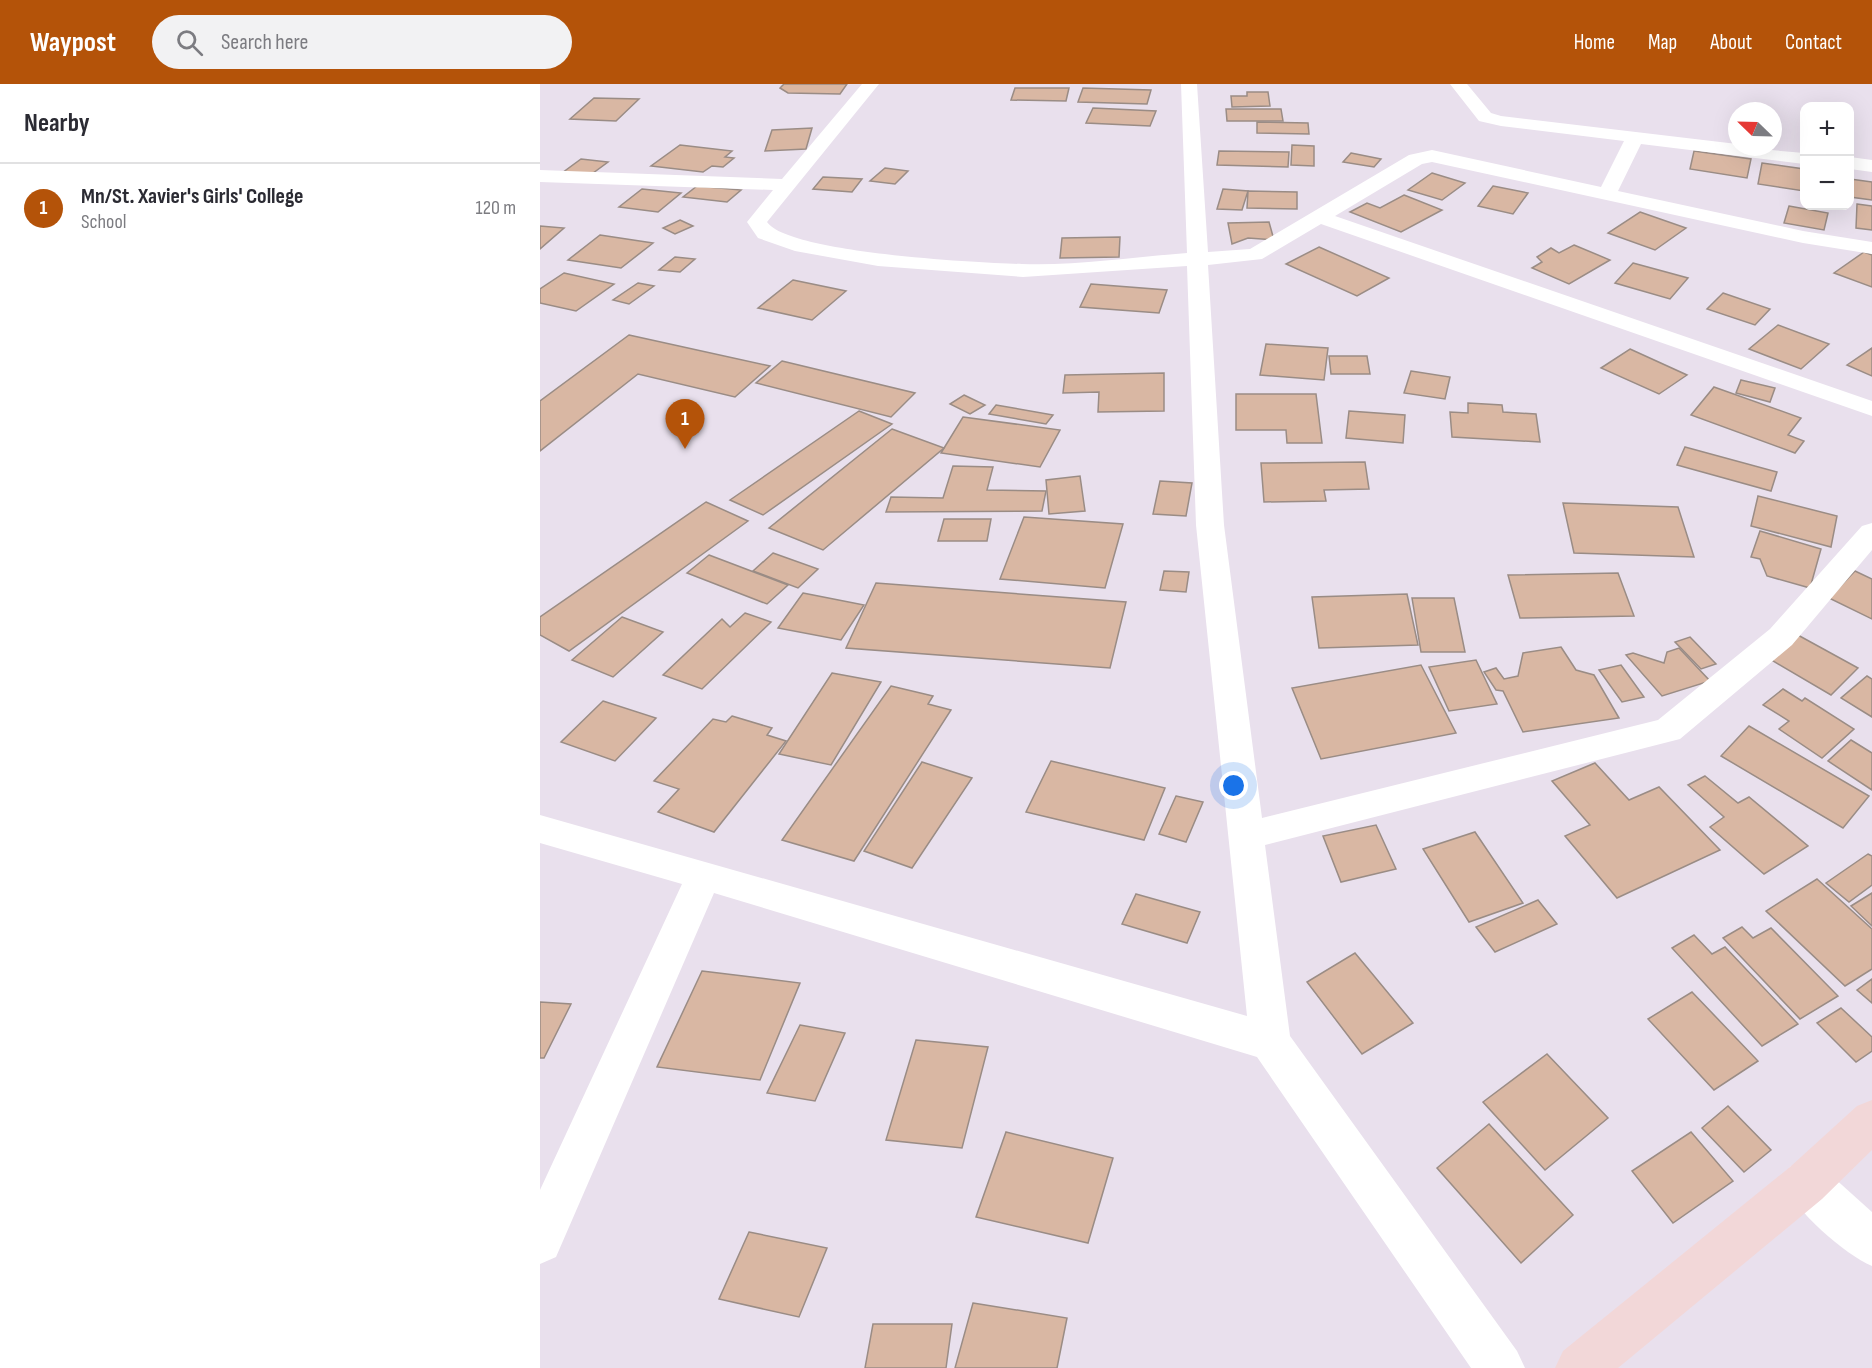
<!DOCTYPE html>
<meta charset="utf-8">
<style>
:root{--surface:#fff;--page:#f2f2f3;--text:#2b2b33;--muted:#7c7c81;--line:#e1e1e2;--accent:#b45309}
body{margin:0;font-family:"Sofia Sans Condensed",sans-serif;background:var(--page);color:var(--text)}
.controls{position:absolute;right:18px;top:18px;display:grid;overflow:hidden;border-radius:12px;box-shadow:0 6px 24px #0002}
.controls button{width:54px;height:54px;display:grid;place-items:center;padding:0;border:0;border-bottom:2px solid var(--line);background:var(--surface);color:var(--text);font:30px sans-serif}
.compass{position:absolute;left:1188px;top:18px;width:54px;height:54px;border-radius:50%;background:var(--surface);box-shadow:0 6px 24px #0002;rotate:293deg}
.you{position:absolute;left:694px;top:702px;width:21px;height:21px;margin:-15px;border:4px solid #fff;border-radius:50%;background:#1a73e8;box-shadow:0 0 0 9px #1a73e833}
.badge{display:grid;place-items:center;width:39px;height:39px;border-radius:50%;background:var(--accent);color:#fff;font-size:20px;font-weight:700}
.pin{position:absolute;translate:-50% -50px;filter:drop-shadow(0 2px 3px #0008)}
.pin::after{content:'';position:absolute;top:32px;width:21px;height:18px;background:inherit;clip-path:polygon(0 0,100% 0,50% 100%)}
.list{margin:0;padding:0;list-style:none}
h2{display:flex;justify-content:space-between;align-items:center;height:78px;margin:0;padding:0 24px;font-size:26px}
h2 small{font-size:20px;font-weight:400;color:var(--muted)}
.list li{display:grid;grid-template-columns:39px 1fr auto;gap:18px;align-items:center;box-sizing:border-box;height:90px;padding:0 24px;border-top:2px solid var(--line)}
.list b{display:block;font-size:22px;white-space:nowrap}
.list p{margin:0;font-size:20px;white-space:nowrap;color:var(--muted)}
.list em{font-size:20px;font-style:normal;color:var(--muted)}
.icon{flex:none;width:33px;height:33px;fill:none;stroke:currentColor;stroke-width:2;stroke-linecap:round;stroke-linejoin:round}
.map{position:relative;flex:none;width:1332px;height:1284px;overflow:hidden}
header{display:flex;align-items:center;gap:36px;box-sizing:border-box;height:84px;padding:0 30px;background:var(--accent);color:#fff}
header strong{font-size:28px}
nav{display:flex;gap:33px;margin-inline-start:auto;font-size:21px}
.search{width:420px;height:54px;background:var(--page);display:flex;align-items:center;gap:15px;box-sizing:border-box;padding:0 21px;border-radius:33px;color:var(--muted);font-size:22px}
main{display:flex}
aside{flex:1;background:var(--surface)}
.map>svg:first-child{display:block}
</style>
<header>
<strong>Waypost</strong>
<div class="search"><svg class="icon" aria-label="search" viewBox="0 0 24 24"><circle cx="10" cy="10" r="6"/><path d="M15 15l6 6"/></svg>Search here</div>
<nav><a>Home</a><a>Map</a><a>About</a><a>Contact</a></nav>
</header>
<main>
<aside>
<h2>Nearby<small></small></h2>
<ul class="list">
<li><span class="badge">1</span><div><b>Mn/St. Xavier's Girls' College</b><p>School</p></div><em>120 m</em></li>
</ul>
</aside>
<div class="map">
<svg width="1332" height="1284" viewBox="0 0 1332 1284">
<rect width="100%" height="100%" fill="#e9e0ed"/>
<!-- building -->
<g fill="#d9b7a3" stroke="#9a8c85" stroke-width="1.5">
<polygon points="244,0 307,0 300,10 248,9 240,4"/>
<polygon points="475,4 529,4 526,17 471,16"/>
<polygon points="543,4 611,6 607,20 538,18"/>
<polygon points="707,8 728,8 730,22 692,23 691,12 707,12"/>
<polygon points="54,14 99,15 76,37 30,35"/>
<polygon points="553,24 616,27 610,42 546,39"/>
<polygon points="686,25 741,25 743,37 687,37"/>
<polygon points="717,38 768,39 769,50 717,49"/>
<polygon points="272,44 266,65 225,67 232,46"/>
<polygon points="140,61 192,67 185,73 194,74 183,83 172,82 163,88 111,82"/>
<polygon points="752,61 774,62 774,82 751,81"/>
<polygon points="679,67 749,68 748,83 677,81"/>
<polygon points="1154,67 1211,75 1207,94 1150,85"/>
<polygon points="811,69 841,75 834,83 803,78"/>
<polygon points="41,75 68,78 49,92 22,89"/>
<polygon points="1222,79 1264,85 1264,107 1218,100"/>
<polygon points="345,84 368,87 355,100 330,97"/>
<polygon points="892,89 925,99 902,116 868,106"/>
<polygon points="283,93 322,95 312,108 273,105"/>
<polygon points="1310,95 1332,98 1332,116 1310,113"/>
<polygon points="157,102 201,106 187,118 143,113"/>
<polygon points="953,102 988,109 973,130 938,122"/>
<polygon points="102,105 141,109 118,128 79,123"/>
<polygon points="683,105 708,107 702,126 677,125"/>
<polygon points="708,107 757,108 757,125 707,124"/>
<polygon points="864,111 902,126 861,148 810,128 827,119 840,124"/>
<polygon points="1317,120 1332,122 1332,146 1316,144"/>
<polygon points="1249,122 1288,129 1284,146 1244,139"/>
<polygon points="1100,128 1146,144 1115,166 1068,149"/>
<polygon points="140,136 153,142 135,150 123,144"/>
<polygon points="729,138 734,156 708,154 692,160 688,139"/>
<polygon points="0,142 24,144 0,165"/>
<polygon points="60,151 113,159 81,184 28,176"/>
<polygon points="580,153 579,173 520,174 522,154"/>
<polygon points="1034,161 1070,176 1029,200 992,184 1002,178 997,173 1011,164 1019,169"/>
<polygon points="779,163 849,194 817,212 746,180"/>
<polygon points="1324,168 1332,171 1332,203 1294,189"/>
<polygon points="135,173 155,175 140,188 119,186"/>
<polygon points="1093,179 1148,194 1130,215 1075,199"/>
<polygon points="24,189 74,200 36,227 0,219 0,205"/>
<polygon points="253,196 306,207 272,236 218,224"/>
<polygon points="98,199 114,202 89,220 73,216"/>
<polygon points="551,200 627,206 619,229 540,223"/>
<polygon points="1183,209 1230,225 1215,241 1167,225"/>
<polygon points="1238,241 1289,260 1261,285 1209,265"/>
<polygon points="89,251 230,282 195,313 98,290 0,367 0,317"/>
<polygon points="726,260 788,264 784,296 720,291"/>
<polygon points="1332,264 1332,292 1307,281"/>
<polygon points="1090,265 1147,291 1119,310 1061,284"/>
<polygon points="789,272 827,272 830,290 791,290"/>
<polygon points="242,277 375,309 351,333 216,299"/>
<polygon points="871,287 910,293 905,315 864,309"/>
<polygon points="624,289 624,327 558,328 559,308 523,309 525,291"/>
<polygon points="1201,296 1235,304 1230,318 1196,309"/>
<polygon points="1174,303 1261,334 1248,351 1264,357 1255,369 1151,331"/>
<polygon points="696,310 776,310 782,359 747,359 746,346 696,346"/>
<polygon points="424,311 445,321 430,330 410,320"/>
<polygon points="928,319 962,321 963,328 996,330 1000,358 912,353 910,328 928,329"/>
<polygon points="456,321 513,331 506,340 449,330"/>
<polygon points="319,327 352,340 223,431 190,416"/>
<polygon points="809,327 865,331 863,359 806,354"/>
<polygon points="423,333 520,346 500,383 401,369"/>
<polygon points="352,345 404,364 283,466 229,444"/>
<polygon points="1145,363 1237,388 1231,407 1137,381"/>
<polygon points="825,378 829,405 784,406 786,417 724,418 721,379"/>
<polygon points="413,382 453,383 447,406 506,407 502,427 346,428 351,413 403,414"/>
<polygon points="540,392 545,427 509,430 506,396"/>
<polygon points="620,397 652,399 646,432 613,430"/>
<polygon points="1218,412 1297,432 1291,463 1211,442"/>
<polygon points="166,418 208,437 29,567 0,551 0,533"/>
<polygon points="1023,419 1138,423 1154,473 1034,469"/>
<polygon points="484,433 583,440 565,504 460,495"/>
<polygon points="404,435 451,435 447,457 398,457"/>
<polygon points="1220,447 1281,465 1270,504 1227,492 1220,475 1211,473"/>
<polygon points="233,469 278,485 258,504 213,487"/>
<polygon points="169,471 248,501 227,520 147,489"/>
<polygon points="624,487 649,488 646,508 620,506"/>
<polygon points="1315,487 1332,495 1332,535 1289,514"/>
<polygon points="1078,489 1094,532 980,534 968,491"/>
<polygon points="336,499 586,518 570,584 306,564"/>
<polygon points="263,509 324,521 301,556 238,544"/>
<polygon points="867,510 878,561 779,564 772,513"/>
<polygon points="872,514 914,514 925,568 881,568"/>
<polygon points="205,529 231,538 162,605 123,591 182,535 190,543"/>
<polygon points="82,533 123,548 73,593 32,576"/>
<polygon points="1256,550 1318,584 1291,611 1228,574"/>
<polygon points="1150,553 1176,580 1161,585 1135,558"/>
<polygon points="1021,563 1036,586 1054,591 1079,634 983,648 963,607 956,606 944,588 956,584 964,595 978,592 983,569"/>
<polygon points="1139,564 1170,597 1122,612 1086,571 1093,569 1124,579 1127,568"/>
<polygon points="936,576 957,620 909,627 889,583"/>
<polygon points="881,581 916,649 781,675 752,604"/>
<polygon points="1081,581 1104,613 1082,618 1059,586"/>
<polygon points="292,589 341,598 291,681 239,670"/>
<polygon points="1327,592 1332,595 1332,633 1301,614"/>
<polygon points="351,602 393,612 388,620 411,626 314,777 242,756"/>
<polygon points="1243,605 1262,617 1265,614 1314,645 1282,674 1239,645 1249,637 1223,621"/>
<polygon points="63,617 116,634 75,677 21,658"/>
<polygon points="192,632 232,644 227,651 246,657 174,748 118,728 139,705 114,697 173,635 186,638"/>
<polygon points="1209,642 1329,712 1303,744 1181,672"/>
<polygon points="1311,656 1332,669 1332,706 1288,677"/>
<polygon points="511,677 625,704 604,756 486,728"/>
<polygon points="382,678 432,694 372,784 324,767"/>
<polygon points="1055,679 1089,716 1119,703 1180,766 1077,814 1025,752 1050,741 1012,697"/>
<polygon points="1165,692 1198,719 1209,713 1268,762 1224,790 1170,743 1184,733 1148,701"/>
<polygon points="636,712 663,718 646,758 619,750"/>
<polygon points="836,741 856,785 801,798 783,752"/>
<polygon points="935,748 983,819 929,838 883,765"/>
<polygon points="1328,770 1332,772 1332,801 1309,818 1286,799"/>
<polygon points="1277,795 1332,845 1332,885 1305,902 1226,827"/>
<polygon points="1332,809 1332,842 1311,822"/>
<polygon points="596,810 660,828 647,859 582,840"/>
<polygon points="998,816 1017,840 955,868 936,843"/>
<polygon points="1202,843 1213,854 1231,844 1298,912 1260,935 1183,854"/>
<polygon points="1154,851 1172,870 1185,863 1258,940 1222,962 1132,864"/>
<polygon points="815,869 873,939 822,970 767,898"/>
<polygon points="162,887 260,899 220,996 117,983"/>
<polygon points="1332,895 1332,919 1317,906"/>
<polygon points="1152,908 1218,977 1174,1006 1108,935"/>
<polygon points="0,918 31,920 4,974 0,974"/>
<polygon points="1301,924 1332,953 1332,967 1316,978 1277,939"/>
<polygon points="260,941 305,949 275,1017 227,1009"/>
<polygon points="376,956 448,963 422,1064 346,1056"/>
<polygon points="1007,970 1068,1034 1005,1086 943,1018"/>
<polygon points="1188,1022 1231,1066 1204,1088 1162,1044"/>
<polygon points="949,1040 1033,1131 981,1179 897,1084"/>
<polygon points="466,1048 573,1074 548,1159 436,1133"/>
<polygon points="1151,1048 1193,1097 1133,1139 1092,1087"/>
<polygon points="209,1148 287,1164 259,1233 179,1215"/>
<polygon points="433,1219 527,1234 517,1284 415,1284"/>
<polygon points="333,1240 412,1240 406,1284 325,1284"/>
</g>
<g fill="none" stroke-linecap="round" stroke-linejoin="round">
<!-- street -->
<g fill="#fff" fill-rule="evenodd">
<path d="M322,0h17l-112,138c21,31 212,41 255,42 53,2 111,-7 165,-11l-6,-169h16l11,168 42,-3 159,-94 23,-5 169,37 23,-46 -123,-15 -22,-5 -29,-37h17l24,29 10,3 236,28v3l67,6v11l-163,-20 -23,47 185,40 69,11v12l-69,-11 -371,-81 -10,2 -87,52 537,185v15l-551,-192 -59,35 -54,6 16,260 38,293 396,-98 112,-91 92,-103 10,-3v27l-80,95 -112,94 -415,106 25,191 227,315 8,17h-54l-214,-311 -543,-164 -158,364 -16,7v-74l142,-306 -142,-41v-28l707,201 -51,-491 -9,-259 -164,11 -145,-11 -83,-15 -37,-13 -11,-16 26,-32 -233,-8v-12l242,9z"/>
<polygon points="1310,73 1332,76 1332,88 1310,85"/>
<path d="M1266,1077l16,6 50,45v54c-28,-12 -77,-55 -88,-83l6,-16z"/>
</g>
<!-- secondary -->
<polygon fill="#f2d7d8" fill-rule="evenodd" points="1332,1016 1332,1066 1282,1115 1078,1284 1015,1284 1023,1267 1250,1083 1317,1022"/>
</g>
</svg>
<div class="controls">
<button>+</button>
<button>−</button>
</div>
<svg class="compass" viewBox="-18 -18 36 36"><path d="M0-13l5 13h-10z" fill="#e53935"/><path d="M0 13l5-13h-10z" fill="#7c7c81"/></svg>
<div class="you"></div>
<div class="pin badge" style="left:145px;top:365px">1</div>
</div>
</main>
